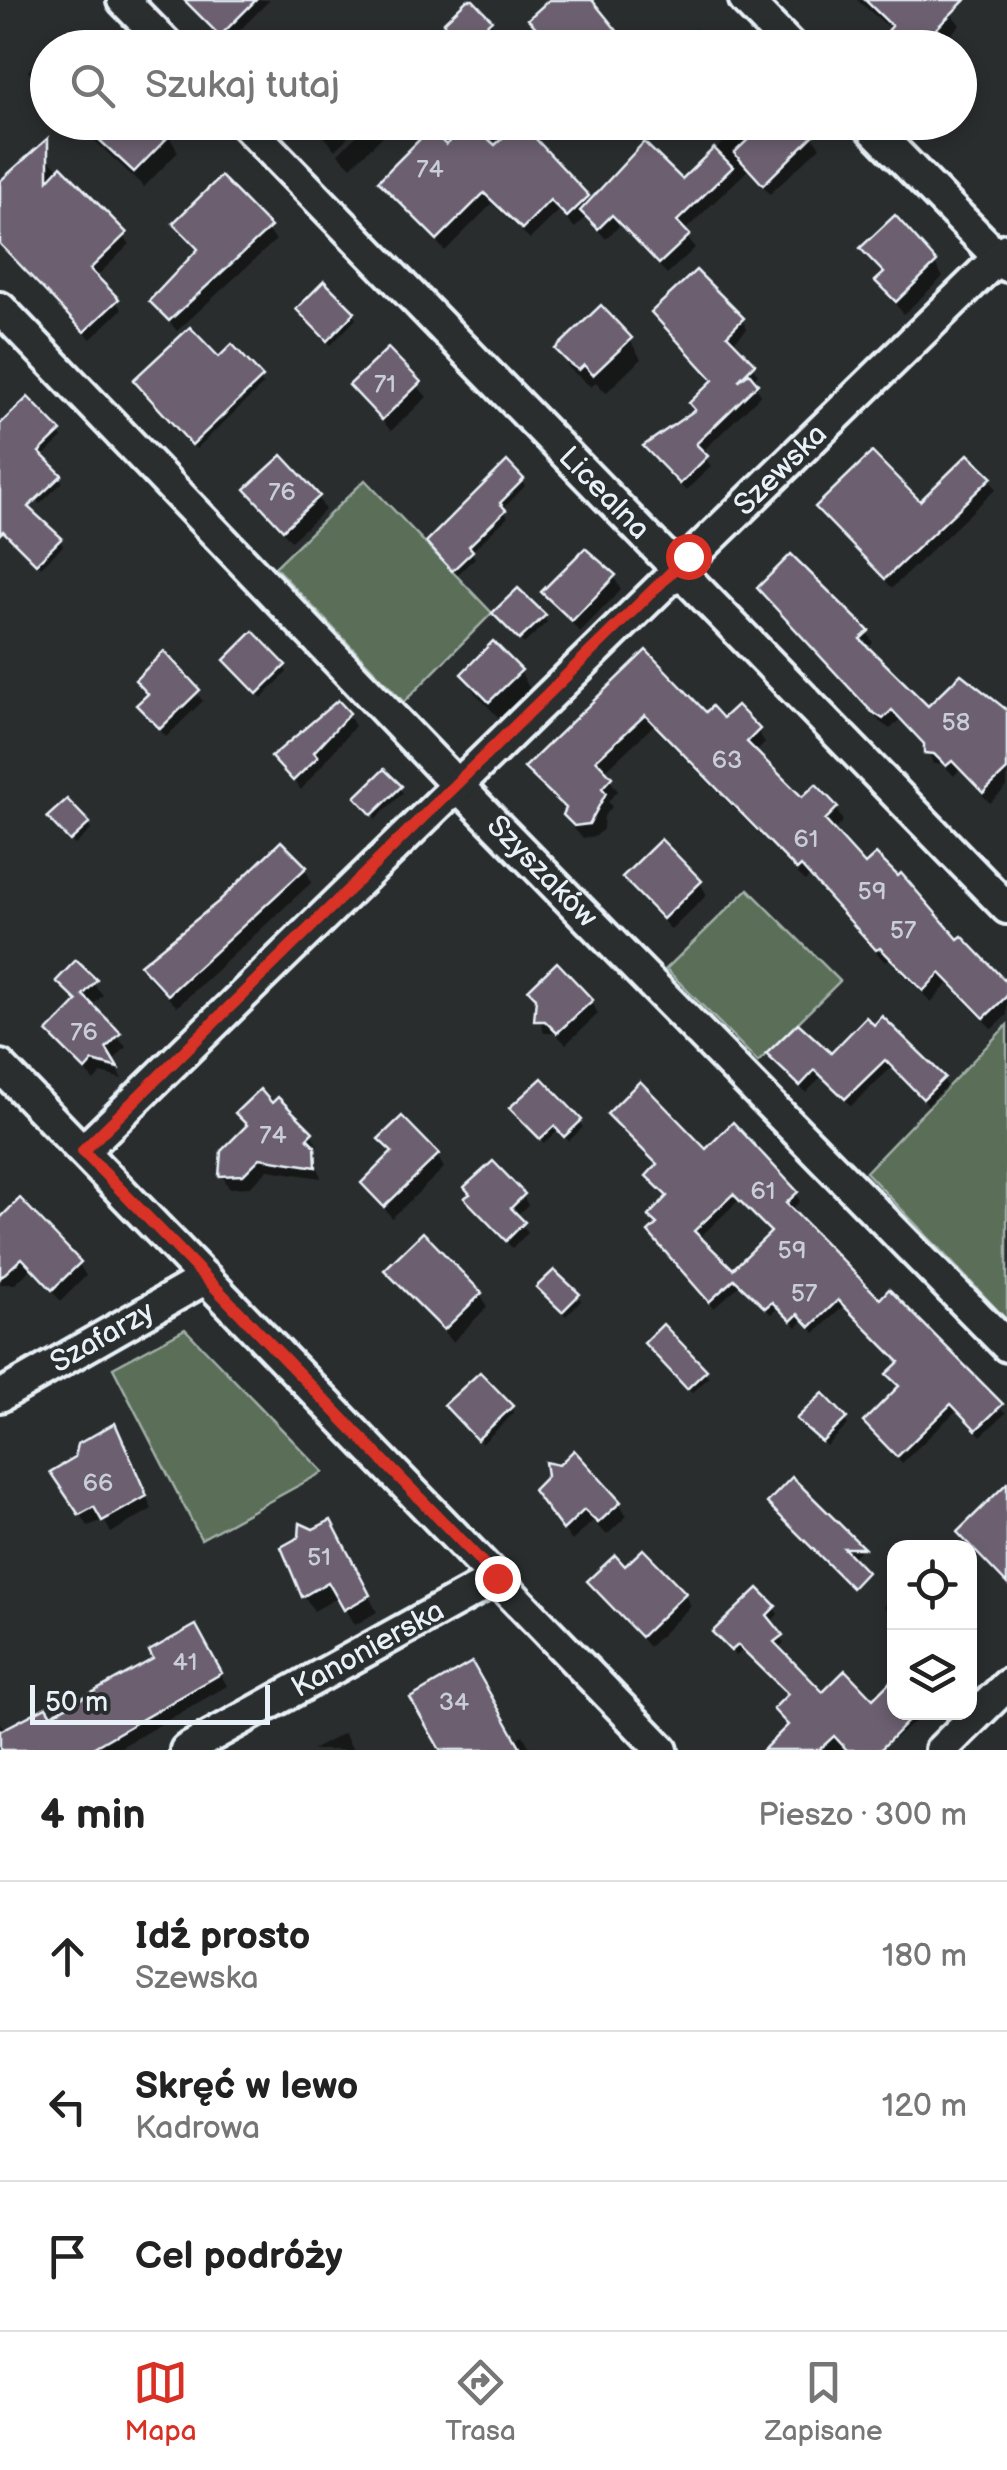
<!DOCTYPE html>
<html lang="pl">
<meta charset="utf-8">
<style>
:root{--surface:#fff;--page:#f2f2f2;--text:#222;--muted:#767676;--line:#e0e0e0;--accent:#d93025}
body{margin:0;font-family:"Balsamiq Sans",sans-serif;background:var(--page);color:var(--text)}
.controls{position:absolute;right:30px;bottom:30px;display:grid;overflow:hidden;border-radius:20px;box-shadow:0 5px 15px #0003}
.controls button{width:90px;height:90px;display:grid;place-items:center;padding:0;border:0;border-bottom:2px solid var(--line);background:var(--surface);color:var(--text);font:50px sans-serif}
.scale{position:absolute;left:30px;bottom:25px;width:240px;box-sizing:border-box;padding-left:10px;border:5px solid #e8f1f8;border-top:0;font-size:28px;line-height:35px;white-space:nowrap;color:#e8f1f8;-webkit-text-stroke:8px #2a2d2e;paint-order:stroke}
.stop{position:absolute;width:30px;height:30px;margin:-22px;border:8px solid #d93025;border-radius:50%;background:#fff}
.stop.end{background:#d93025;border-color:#fff;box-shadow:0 2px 10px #0008}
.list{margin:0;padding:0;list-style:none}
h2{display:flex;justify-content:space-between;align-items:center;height:130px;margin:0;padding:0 40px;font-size:42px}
h2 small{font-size:32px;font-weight:400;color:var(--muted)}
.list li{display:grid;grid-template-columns:65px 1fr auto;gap:30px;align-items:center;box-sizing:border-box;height:150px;padding:0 40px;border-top:2px solid var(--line)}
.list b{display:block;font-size:38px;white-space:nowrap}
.list p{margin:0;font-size:32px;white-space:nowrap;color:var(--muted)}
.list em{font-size:32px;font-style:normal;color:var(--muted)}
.icon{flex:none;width:55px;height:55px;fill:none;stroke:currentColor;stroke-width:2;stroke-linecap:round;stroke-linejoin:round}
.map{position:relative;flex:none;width:1007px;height:1750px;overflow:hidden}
.search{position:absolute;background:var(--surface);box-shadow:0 5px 15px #0003;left:30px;right:30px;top:30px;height:110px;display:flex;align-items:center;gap:25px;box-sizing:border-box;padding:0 35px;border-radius:55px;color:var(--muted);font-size:38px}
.sheet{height:580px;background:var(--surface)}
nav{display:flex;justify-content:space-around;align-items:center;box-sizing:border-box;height:140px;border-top:2px solid var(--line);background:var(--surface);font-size:28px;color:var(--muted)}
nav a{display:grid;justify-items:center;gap:5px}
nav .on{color:var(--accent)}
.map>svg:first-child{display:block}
</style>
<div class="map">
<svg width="1007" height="1750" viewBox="0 0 1007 1750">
<rect width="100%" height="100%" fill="#2a2d2e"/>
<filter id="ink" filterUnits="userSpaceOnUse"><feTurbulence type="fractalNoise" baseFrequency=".01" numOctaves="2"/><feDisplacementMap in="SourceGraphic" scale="20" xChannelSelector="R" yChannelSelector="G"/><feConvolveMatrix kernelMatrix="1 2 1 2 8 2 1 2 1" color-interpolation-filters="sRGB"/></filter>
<g filter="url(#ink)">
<!-- green -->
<g fill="#5a6e58" stroke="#a1b0a8" stroke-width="2.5">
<polygon points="365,480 492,613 404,702 275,567"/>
<polygon points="748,889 840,981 758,1062 666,969"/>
<polygon points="1007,1025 1007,1320 866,1172"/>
<polygon points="185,1329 323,1472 201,1539 113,1368"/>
</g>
<!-- shadow -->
<g fill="#0007" fill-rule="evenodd">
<polygon points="183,0 270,0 226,44"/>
<polygon points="857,0 941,0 960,25 937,48 901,48 892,30"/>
<polygon points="490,21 497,34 483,48 464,48 446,24"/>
<polygon points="695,28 713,48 666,48 680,34 685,38"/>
<polygon points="48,50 48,97 28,71"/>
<polygon points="75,122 102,122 169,136 178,152 144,187"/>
<polygon points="313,122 363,122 335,150"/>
<polygon points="370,122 383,122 388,131 351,167 338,154"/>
<polygon points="730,122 801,122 820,147 770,194 748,170 683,232 695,248 667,274 620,225 606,239 586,217 575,228 559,211 530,239 492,204 445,251 381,181 446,148 495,149 587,197 590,203 682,182 737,129"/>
<polygon points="39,149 130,244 95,278 122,309 91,339 0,243 0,182"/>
<polygon points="221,179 276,240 177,331 152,301 199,252 176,223"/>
<polygon points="863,249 935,264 943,277 904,314 886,294 878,281 884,276"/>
<polygon points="654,313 742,320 747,329 732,344 758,374 752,381 761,395 701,453 711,466 686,491 646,447 697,412 714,382"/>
<polygon points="353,314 356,319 331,345 302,315"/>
<polygon points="630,340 641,359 606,393 596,382 591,387 569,368 558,349"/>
<polygon points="388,351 427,397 391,431 352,385"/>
<polygon points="219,361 264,384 196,449 140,386"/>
<polygon points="0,428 59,432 62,438 41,458 63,482 40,504 0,463"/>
<polygon points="990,479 996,489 892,588 818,508 920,505"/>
<polygon points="522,481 525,486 503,509 508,517 471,552 475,558 457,575 432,548"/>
<polygon points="248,489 318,497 325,510 291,541"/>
<polygon points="0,521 60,540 63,546 41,567 1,528"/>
<polygon points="614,577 621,590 580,632 544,592"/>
<polygon points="760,589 867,632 873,643 867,649 928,710 1007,714 1007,787 990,803 959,770 954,776 943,764 933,764 927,748 900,720 890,729 880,722"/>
<polygon points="544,617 547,622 524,644 499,619"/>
<polygon points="646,654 706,715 758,731 765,743 755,754 802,801 836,809 843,821 833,832 865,867 1007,986 1007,1015 992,1029 948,984 931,1002 889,960 885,962 809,877 805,881 653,726 604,772 618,791 608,801 612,807 604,816 603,829 596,836 583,838 573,828 567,812 527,768"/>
<polygon points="164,655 203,701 166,737 140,705 150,696 138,680"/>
<polygon points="230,666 284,667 287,672 262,698"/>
<polygon points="520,671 531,691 501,720 475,693 464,674"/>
<polygon points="348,714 355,726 301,790 275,758"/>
<polygon points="400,788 403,793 376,819 361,803"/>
<polygon points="54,823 88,824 91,830 75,845"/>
<polygon points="305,869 312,882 177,1007 150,979 143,966 220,904"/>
<polygon points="625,877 700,883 707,895 671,930"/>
<polygon points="76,964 103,995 91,1007 126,1047 112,1062 82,1055 81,1060 117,1070 122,1079 101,1073 94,1081 50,1032 77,1005 59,981"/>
<polygon points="531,990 591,1001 598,1014 566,1044 555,1033 544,1033"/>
<polygon points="866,1020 943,1079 948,1087 929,1106 892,1067 851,1106 821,1077 806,1093 769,1055 831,1057"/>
<polygon points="541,1081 583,1127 569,1141 558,1130 544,1143 516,1114"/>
<polygon points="272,1106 311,1134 318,1146 314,1150 321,1178 268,1170 250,1187 229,1188 222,1175 247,1128 238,1113"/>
<path d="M615,1122l91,30 90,42 4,7 -10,10 90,91 126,111 -25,23 -24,-26 -55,53 -36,-40 34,-35 -10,-14 10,-10 -56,-58 -29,27 -11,-13 -7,7 -19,-19 -7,6 -31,-29 -26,23 -59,-68 3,-14 -7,-10 17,-18 -19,-22 9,-10zM739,1200l33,34 -39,38 -35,-33z"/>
<polygon points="381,1140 437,1155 444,1168 392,1218 364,1183 392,1156"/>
<polygon points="523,1196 528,1205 516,1216 528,1233 512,1248 468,1199"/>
<polygon points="0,1221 79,1264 86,1276 61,1301 31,1269 15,1284 0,1284"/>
<polygon points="388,1270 480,1294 487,1307 453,1342"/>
<polygon points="542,1293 578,1295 581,1301 566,1316"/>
<polygon points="663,1327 709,1377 692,1393 650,1349"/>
<polygon points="511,1407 514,1413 482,1444 451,1411"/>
<polygon points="799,1419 845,1420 848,1425 827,1446"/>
<polygon points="121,1439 152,1509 111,1533 104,1520 88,1526 61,1485"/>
<polygon points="792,1480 860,1550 836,1572"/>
<polygon points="1007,1487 1007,1585 960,1533"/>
<polygon points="544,1503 619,1503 627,1516 607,1535 593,1521 572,1541"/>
<polygon points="339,1539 377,1612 355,1625 339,1597 314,1611 304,1596"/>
<polygon points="625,1570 684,1594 691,1606 649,1647 591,1582"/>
<polygon points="894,1596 894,1620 884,1606"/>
<polygon points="774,1608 778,1614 770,1623 784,1643 777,1649 823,1696 873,1703 894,1682 894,1712 927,1712 880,1750 766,1750 790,1727 790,1696 743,1650 736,1656 719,1639"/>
<polygon points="195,1628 227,1686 116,1750 0,1750 0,1722 5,1731 50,1718 156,1660"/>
<polygon points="344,1733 353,1750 312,1750"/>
<polygon points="523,1735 531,1750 443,1750 514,1740"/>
</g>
<!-- building -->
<g fill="#6c6170" stroke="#e8f1f8" stroke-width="2.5" fill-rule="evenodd">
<polygon points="184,0 256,0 220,36"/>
<polygon points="467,0 473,0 492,20 465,46 443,23"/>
<polygon points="549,0 592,0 631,48 556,48 528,19"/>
<polygon points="865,0 965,0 917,48 904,48 888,31 892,26"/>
<polygon points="80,122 159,122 171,134 134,172"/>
<polygon points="469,122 495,145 520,122 589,196 567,217 550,200 522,229 484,193 437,240 378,181 430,129 446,145"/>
<polygon points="766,122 827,122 763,185 734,153"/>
<polygon points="48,138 48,180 61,166 127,233 90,269 119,299 84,332 0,244 0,181"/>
<polygon points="644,142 682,179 714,148 733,167 677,221 690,235 659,264 612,215 598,229 580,211"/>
<polygon points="221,176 271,227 169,321 149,301 198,249 173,223"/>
<polygon points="895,215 937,262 896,302 875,281 884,273 860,248"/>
<polygon points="696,270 744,318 727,335 755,364 738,381 749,373 758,384 696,444 708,456 680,484 643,446 695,410 689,403 713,380 651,312"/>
<polygon points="324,281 355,312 327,341 296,309"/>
<polygon points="601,305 632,338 593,375 584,365 579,370 569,363 555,349"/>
<polygon points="190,327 219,357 232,344 263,377 192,445 133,380"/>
<polygon points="388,348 421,382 382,420 349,385"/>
<polygon points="28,397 61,431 39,452 62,475 28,507 62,538 36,564 3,531 0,534 0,424"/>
<polygon points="872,452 920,501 968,454 992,477 885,579 815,507"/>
<polygon points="282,455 320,496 283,530 245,489"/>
<polygon points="507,461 524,479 500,503 506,510 469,546 473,551 452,571 426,542"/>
<polygon points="585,548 616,575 572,621 541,592"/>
<polygon points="791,554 869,631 860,639 928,706 961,674 1007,710 1007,770 983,793 952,761 946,766 934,754 924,753 924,744 892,710 883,719 871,711 757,588"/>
<polygon points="518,588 546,615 519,640 492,613"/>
<polygon points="253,631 286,665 257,694 224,660"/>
<polygon points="493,641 522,670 489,702 461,674"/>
<polygon points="646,650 706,712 712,706 723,718 737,705 760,729 747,742 802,797 816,784 838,807 825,820 865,864 876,854 898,876 901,873 958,939 962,936 1007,983 1007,996 984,1018 940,973 923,991 880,948 876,950 801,866 797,870 645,715 596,760 612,777 602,788 606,793 589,824 574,826 563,815 566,808 524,768"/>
<polygon points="164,651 200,690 160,729 136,705 148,694 135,680"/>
<polygon points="338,700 350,713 314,752 318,757 293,781 271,757"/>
<polygon points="384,769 402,786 372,815 355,797"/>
<polygon points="67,799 90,823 70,841 47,817"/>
<polygon points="661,839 702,881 663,919 622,877"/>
<polygon points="281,841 307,867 168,995 140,965 218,902"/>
<polygon points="76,960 97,980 83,995 121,1033 106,1048 118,1068 93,1061 85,1070 47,1032 77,1001 56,981"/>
<polygon points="557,962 593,1000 557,1033 545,1021 534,1021 536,998 528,990"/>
<polygon points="882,1016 945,1077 923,1099 885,1060 845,1099 815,1070 800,1086 766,1054 798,1023 831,1053 866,1017 874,1025"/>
<polygon points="542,1078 582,1120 564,1137 554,1126 540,1139 509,1108"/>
<path d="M640,1081l66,68 27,-27 65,70 -12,11 94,96 9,-10 114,115 -27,26 -25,-26 -54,53 -34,-35 36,-36 -13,-12 13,-12 -61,-62 -28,27 -12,-13 -7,7 -19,-19 -7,6 -31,-29 -25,23 -61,-70 9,-8 -9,-8 19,-20 -21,-20 11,-12 -50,-50zM733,1194l38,38 -38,37 -39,-38z"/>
<polygon points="260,1089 272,1103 278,1097 313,1132 307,1138 315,1146 316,1167 260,1158 243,1175 219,1176 221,1151 247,1125 235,1113"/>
<polygon points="402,1116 439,1154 384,1207 361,1183 392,1152 378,1139"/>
<polygon points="493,1161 525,1194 511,1208 525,1222 506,1241 464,1198 470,1194 464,1187"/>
<polygon points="20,1198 81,1262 52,1290 22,1258 0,1278 0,1218"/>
<polygon points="423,1232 482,1293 444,1330 384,1270"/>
<polygon points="554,1270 580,1294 562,1312 536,1287"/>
<polygon points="663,1324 707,1370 687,1389 644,1343"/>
<polygon points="480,1372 513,1406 477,1440 444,1405"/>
<polygon points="823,1393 847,1418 822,1442 796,1419"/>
<polygon points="115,1423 147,1496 102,1521 94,1507 79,1515 50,1472 75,1457 78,1444"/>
<polygon points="574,1450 621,1502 598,1523 584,1510 563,1530 533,1490 547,1476 545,1462 559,1465"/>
<polygon points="792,1477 864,1548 844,1548 867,1572 852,1588 767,1503"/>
<polygon points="1007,1483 1007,1584 957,1532"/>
<polygon points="331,1520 370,1595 344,1610 328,1582 302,1597 281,1547 299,1537 300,1523 313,1529"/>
<polygon points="643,1549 686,1593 641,1637 587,1581 615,1555 625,1566"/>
<polygon points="758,1588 776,1606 767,1615 783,1635 774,1642 823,1692 845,1670 873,1699 894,1678 894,1712 917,1712 880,1750 847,1750 834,1736 819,1750 763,1750 788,1725 773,1709 788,1694 738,1645 731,1651 712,1632"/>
<polygon points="196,1625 222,1673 89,1750 0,1750 0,1731 46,1707 51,1715 153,1659 149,1651"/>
<polygon points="472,1662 522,1750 440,1750 410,1698"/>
</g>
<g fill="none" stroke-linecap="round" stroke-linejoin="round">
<defs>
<g id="minor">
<polyline points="123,0 170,48"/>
<polyline points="745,0 792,48"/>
<path id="s1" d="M243,122l764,786"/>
<polyline points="866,122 1007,266"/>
<path id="s2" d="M0,308l455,475 552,563"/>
<polyline points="0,1066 662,1750"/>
<path id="s3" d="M83,1151l924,-902"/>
<path id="s4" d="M0,1396l206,-118"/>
<path id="s5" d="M186,1750l311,-172"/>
<polyline points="941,1750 1007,1685"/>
</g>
</defs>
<!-- minor casing -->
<use href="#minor" stroke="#e8f1f8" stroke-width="38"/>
<!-- minor -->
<use href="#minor" stroke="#2a2d2e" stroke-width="30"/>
</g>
</g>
<g fill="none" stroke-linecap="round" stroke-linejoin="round" filter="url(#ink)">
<!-- route -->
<polyline stroke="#d93025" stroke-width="12" points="497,1578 83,1151 688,556"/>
</g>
<g text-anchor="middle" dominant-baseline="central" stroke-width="9" stroke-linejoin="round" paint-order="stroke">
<!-- number labels -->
<g font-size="25" fill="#c9cdd6">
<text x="430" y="169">74</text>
<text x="385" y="384">71</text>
<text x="282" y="492">76</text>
<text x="956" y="722">58</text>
<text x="727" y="760">63</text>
<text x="806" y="839">61</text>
<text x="872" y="891">59</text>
<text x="903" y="930">57</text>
<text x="84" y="1032">76</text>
<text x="273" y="1135">74</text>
<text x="763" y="1191">61</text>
<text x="792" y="1250">59</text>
<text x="804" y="1293">57</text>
<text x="98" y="1483">66</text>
<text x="319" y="1557">51</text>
<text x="185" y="1662">41</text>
<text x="454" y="1702">34</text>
</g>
<!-- street labels -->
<g font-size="30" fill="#e8f1f8" stroke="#2a2d2e">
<text stroke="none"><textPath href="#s3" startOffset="975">Szewska</textPath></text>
<text stroke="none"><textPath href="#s1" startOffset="518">Licealna</textPath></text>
<text stroke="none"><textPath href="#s2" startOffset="782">Szyszaków</textPath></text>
<text stroke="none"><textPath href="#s4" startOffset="118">Szafarzy</textPath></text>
<text stroke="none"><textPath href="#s5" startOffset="208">Kanonierska</textPath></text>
</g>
</g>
</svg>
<div class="controls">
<button><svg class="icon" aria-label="locate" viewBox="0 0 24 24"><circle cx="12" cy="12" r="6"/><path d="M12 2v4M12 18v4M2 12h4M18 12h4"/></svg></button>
<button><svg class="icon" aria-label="layers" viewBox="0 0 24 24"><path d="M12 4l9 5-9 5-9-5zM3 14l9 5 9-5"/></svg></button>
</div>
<div class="scale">50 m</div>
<div class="stop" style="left:688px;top:556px"></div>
<div class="stop end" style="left:497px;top:1578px"></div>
<div class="search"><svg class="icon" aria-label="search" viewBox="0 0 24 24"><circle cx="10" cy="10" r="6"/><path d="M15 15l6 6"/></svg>Szukaj tutaj</div>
</div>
<section class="sheet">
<h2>4 min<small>Pieszo · 300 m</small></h2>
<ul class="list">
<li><svg class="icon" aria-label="ahead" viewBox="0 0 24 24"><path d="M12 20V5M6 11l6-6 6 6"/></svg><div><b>Idź prosto</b><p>Szewska</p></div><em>180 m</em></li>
<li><svg class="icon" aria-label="left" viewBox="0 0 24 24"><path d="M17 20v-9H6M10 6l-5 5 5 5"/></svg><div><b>Skręć w lewo</b><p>Kadrowa</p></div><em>120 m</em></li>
<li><svg class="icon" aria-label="arrive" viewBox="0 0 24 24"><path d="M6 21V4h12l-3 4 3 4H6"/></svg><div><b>Cel podróży</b></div></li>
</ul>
</section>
<nav>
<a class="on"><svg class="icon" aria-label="map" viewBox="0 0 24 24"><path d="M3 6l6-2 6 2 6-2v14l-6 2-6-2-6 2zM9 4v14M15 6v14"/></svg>Mapa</a>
<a><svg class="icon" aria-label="directions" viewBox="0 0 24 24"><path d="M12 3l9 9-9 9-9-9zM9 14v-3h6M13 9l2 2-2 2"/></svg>Trasa</a>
<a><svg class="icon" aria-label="saved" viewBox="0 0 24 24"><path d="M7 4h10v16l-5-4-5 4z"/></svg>Zapisane</a>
</nav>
